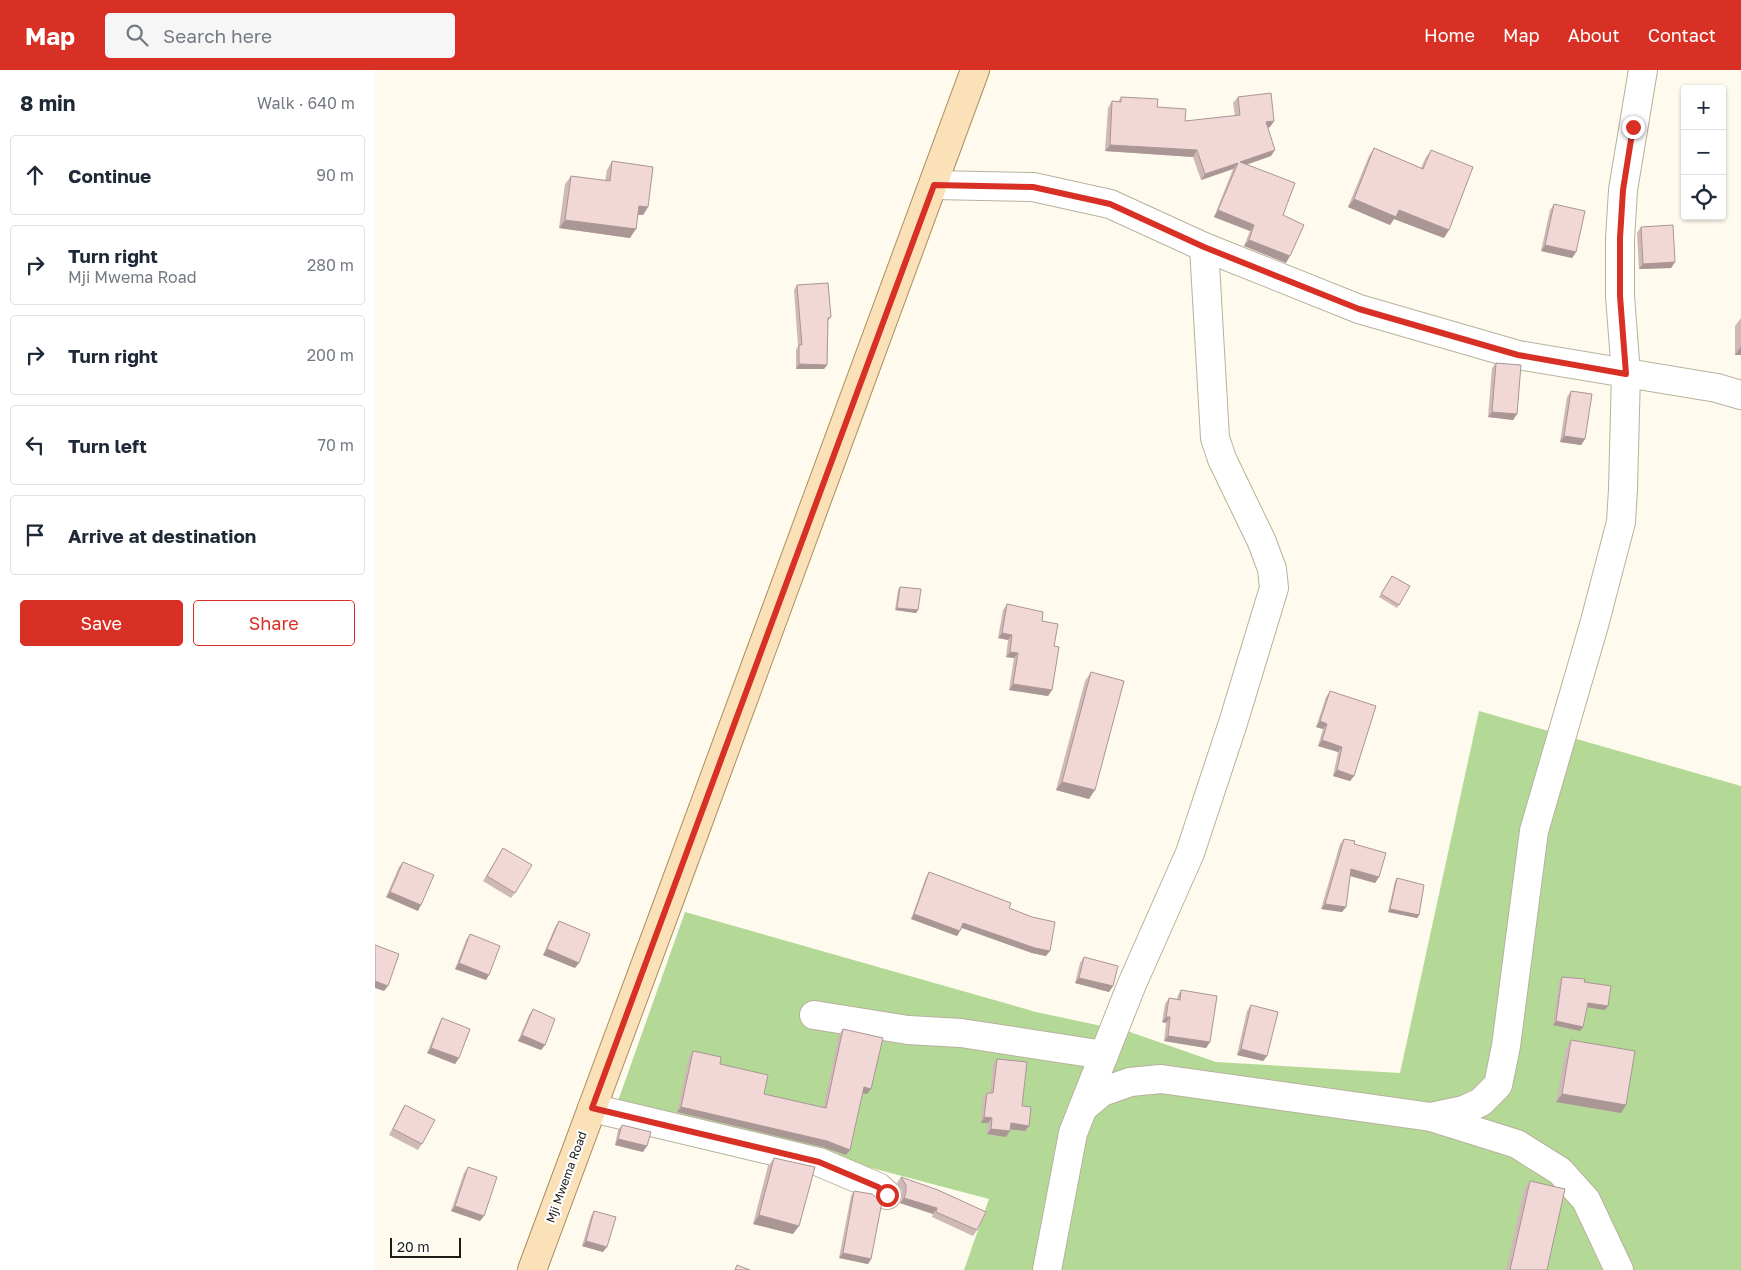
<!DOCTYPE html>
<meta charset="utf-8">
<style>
:root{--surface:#fff;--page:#f6f6f7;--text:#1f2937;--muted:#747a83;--line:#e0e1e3;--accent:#d93025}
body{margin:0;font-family:"Golos Text",sans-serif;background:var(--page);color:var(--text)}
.controls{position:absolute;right:15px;top:15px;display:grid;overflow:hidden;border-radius:5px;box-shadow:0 1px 4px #0004}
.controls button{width:45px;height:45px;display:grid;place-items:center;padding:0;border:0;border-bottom:1px solid var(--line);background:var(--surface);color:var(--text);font:25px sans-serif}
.scale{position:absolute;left:15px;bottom:12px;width:71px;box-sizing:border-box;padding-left:5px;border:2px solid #1c1a12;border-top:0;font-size:14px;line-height:18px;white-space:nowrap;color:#1c1a12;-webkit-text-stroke:4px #fff;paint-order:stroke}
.stop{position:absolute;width:15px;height:15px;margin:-11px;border:4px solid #d93025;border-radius:50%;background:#fff}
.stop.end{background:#d93025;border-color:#fff;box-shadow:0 1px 5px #0008}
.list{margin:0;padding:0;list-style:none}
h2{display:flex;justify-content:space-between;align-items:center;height:65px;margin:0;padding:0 20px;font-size:21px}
h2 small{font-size:16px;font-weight:400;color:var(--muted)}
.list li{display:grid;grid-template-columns:32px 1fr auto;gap:15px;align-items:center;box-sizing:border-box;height:80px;margin:0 10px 10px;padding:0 10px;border:1px solid var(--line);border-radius:5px}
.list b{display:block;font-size:19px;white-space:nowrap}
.list p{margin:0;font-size:16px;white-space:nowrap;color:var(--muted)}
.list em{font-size:16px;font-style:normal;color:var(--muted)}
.actions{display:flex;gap:10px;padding:15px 20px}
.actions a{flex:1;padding:11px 0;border:1px solid var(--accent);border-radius:5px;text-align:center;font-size:18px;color:var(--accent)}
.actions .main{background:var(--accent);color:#fff}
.icon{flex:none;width:28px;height:28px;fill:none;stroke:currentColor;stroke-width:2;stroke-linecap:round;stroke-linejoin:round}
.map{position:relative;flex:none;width:1366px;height:1200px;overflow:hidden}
header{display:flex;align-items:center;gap:30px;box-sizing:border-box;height:70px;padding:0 25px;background:var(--accent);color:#fff}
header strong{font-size:24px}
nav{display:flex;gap:28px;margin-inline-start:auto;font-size:18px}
.search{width:350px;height:45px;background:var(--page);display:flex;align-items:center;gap:12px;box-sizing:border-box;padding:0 18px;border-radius:5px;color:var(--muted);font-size:19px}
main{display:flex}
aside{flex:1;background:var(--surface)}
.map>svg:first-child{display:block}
</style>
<header>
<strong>Map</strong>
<div class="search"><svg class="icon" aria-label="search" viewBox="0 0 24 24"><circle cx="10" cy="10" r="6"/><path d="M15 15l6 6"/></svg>Search here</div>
<nav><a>Home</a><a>Map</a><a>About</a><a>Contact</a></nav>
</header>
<main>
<aside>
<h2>8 min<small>Walk · 640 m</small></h2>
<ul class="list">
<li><svg class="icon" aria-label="ahead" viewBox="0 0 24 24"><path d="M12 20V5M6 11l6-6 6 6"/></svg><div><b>Continue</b></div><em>90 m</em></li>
<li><svg class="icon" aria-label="right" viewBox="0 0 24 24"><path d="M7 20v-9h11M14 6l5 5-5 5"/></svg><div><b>Turn right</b><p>Mji Mwema Road</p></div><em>280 m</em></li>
<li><svg class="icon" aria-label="right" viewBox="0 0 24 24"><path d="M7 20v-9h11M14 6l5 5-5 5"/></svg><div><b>Turn right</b></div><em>200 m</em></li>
<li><svg class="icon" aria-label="left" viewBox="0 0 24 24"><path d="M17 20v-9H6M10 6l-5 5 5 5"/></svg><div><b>Turn left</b></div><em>70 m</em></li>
<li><svg class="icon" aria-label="arrive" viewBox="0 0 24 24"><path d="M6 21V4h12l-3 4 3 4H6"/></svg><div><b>Arrive at destination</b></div></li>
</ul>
<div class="actions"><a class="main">Save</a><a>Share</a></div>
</aside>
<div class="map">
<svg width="1366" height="1200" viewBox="0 0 1366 1200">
<rect width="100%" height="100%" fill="#fefaed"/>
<!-- green -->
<polygon fill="#b4d997" points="1104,641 1366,716 1366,1200 589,1200 614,1129 243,1031 310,842 661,942 755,962 841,992 1025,1003"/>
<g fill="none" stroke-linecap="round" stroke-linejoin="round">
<defs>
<g id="minor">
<polyline points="559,115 658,117 735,134 829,177 984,239 1143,285 1342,318 1366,325"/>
<polyline points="439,945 533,960 586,963 729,985"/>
<polyline points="217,1038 444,1092 503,1117 512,1125"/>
<polyline points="708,1038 727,1022 755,1012 786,1009 1056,1047 1089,1040 1106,1032 1123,1015 1131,976 1159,761 1219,555 1246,452 1248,419 1251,304 1245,226 1245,169 1248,120 1268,0"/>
<polyline points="1059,1048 1142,1074 1185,1101 1211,1130 1244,1200"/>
<polyline points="672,1200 698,1063 757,914 815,783 858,653 899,518 897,499 887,472 847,389 840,368 829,177"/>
</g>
<polyline id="major" points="157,1200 294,831 600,0"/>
</defs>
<!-- minor casing -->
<use href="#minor" stroke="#b8b19d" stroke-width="30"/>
<!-- major casing -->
<use href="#major" stroke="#ac8e5f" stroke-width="30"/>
<!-- minor -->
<use href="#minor" stroke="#fff" stroke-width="28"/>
<!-- major -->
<use href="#major" stroke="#fbe1b8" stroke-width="28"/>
</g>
<!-- wall -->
<g fill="#cfb9b7">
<polygon points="746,27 782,37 810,51 860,46 858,33 863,27 899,51 895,57 893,58 896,86 872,95 908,145 911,193 869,176 875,161 839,147 858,99 826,110 818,87 730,81 733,38 737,31 743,32"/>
<polygon points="999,78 1046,98 1050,89 1056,80 1069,168 1019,149 1015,155 973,137 994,86"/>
<polygon points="237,91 273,137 268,145 263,145 255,168 184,158 190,114 196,106 230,111 232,100"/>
<polygon points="1179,134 1201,182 1197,188 1166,181 1175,140"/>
<polygon points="1266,157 1300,192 1296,198 1264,199 1262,163"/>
<polygon points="422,215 456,247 453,251 452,295 449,299 421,299 421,280 423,276 419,220"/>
<polygon points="1366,248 1366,285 1360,285 1360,256"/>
<polygon points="1121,293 1142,344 1138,350 1113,347 1117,298"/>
<polygon points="1196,321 1210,369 1206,375 1185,372 1192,327"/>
<polygon points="1017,506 1035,516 1022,538 1004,527"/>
<polygon points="525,517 543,540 541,543 520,540 523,520"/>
<polygon points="632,534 667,551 679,576 677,620 673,626 634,620 639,588 631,587 633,570 623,568 628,540"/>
<polygon points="716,602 714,729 681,720 710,611"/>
<polygon points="955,621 979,706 975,711 958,706 963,682 943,676 948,659 941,657 951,627"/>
<polygon points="969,769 979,774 1004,807 1000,813 975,806 971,837 967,842 946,839 965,774"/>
<polygon points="128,778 140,823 136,828 108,811"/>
<polygon points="28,792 43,841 11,827 24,797"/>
<polygon points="554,802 634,838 671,886 657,883 586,858 582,866 536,849 551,807"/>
<polygon points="1022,808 1044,845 1042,848 1013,842 1020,811"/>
<polygon points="184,851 200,898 168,885 180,857"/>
<polygon points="95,864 114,905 111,910 80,899 91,870"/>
<polygon points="709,887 738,916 734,922 700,913 705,893"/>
<polygon points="1187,907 1209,912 1233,936 1230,940 1212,937 1208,957 1205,961 1178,955 1184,911"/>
<polygon points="806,920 835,972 831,978 789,971 791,953 787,952 790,934 794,928 802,929 803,925"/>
<polygon points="876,935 892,986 888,991 862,985 872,941"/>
<polygon points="158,939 170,975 166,980 143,971 154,945"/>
<polygon points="67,948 84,988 80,994 52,983 64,954"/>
<polygon points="468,959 492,1024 488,1023 471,1085 448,1077 302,1042 314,987 318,981 345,994 389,1024 448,1038 464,965"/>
<polygon points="1196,970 1251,1035 1246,1043 1181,1032 1191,978"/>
<polygon points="622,989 647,1036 654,1056 650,1061 635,1059 635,1061 631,1067 612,1064 613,1053 606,1053 608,1028 612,1023 615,1023 618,994"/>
<polygon points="30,1035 47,1074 43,1080 14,1065 27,1040"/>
<polygon points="247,1055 268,1082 240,1075 243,1060"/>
<polygon points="399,1088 418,1164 378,1154 393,1096"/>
<polygon points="93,1097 105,1151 76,1141 89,1103"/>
<polygon points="526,1107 602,1160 598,1166 557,1147 558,1144 525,1133 527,1128 527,1121 522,1113"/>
<polygon points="1155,1111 1172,1200 1131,1200 1149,1119"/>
<polygon points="479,1121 496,1189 493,1194 464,1188 476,1126"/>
<polygon points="219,1141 228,1182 207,1176 216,1146"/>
</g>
<!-- shaded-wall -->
<g fill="#a99695">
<polygon points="899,51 895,57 887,58 891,52"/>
<polygon points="735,75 822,80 818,87 730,81"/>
<polygon points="900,80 896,86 860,98 865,92"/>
<polygon points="863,93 858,99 826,110 830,104"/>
<polygon points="979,129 1024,140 1074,160 1069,168 1019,149 1015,155 973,137"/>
<polygon points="264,136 273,137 268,145 258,144"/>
<polygon points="843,140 879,155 875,161 839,147"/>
<polygon points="190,150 261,159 255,168 184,158"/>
<polygon points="874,170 915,186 911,193 869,176"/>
<polygon points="1170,175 1201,182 1197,188 1166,181"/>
<polygon points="1300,192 1296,198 1264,199 1268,194"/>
<polygon points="1366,276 1366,285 1360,285"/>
<polygon points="424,294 452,295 449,299 421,299"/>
<polygon points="1117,342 1142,344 1138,350 1113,347"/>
<polygon points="1189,366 1210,369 1206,375 1185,372"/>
<polygon points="522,538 543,540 541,543 520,540"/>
<polygon points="627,563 637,565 633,570 623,568"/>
<polygon points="635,582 643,583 639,588 631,587"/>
<polygon points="638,614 677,620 673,626 634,620"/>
<polygon points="945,651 952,654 948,659 941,657"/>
<polygon points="947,670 967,677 963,682 943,676"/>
<polygon points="962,700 979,706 975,711 958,706"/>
<polygon points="687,712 720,720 714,729 681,720"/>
<polygon points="976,799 1004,807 1000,813 972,805"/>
<polygon points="15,822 46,835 43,841 11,827"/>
<polygon points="950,834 971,837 967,842 946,839"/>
<polygon points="1015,839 1044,845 1042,848 1013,842"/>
<polygon points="539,844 585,861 582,866 536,849"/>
<polygon points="588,853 675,881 671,886 657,883 585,857"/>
<polygon points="172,879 204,893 200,898 168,885"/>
<polygon points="84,893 114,905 111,910 80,899"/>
<polygon points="704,908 738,916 734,922 700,913"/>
<polygon points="0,911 13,916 9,921 0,918"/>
<polygon points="1213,933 1233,936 1230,940 1210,937"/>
<polygon points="791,947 795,947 791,953 787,952"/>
<polygon points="1181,951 1208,957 1205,961 1178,955"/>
<polygon points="147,965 170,975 166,980 143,971"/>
<polygon points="793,966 835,972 831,978 789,971"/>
<polygon points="56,978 84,988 80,994 52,983"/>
<polygon points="866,979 892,986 888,991 862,985"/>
<polygon points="489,1017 496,1019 492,1024 485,1023"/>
<polygon points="1187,1024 1251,1035 1246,1043 1181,1032"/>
<polygon points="306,1037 452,1071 475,1080 471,1085 448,1077 302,1042"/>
<polygon points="609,1047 617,1048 613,1053 606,1053"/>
<polygon points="636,1053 654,1056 650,1061 632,1059"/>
<polygon points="616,1059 635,1061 631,1067 612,1064"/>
<polygon points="243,1069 272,1076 268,1082 240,1075"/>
<polygon points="529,1128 562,1138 558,1144 525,1133"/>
<polygon points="80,1136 109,1146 105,1151 76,1141"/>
<polygon points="384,1145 424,1156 418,1164 378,1154"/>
<polygon points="211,1171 232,1177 228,1182 207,1176"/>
<polygon points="468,1183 496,1189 493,1194 464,1188"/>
</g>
<!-- building -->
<g fill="#f1d7d5" stroke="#a99695">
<polygon points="896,23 899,51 891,52 900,80 865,92 920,113 908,145 929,155 915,186 874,170 879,155 843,140 863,93 830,104 822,80 735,75 737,31 746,32 746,27 783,29 782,37 811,39 810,51 865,45 863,27"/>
<polygon points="999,78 1048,99 1056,80 1098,97 1074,160 1024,140 1021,147 979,129"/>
<polygon points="237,91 278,97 273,137 264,136 261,159 190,150 196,106 235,111"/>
<polygon points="1179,134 1210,141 1201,182 1170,175"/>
<polygon points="1298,155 1300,192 1268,194 1266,157"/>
<polygon points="453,213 456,247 453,248 452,295 424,294 424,275 427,275 422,215"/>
<polygon points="1121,293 1146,295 1142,344 1117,342"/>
<polygon points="1196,321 1217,324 1210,369 1189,366"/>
<polygon points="1017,506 1035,516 1024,535 1006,524"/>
<polygon points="525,517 546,519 543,540 522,538"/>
<polygon points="632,534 668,542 667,551 683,554 679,576 684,577 677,620 638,614 643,583 635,582 637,565 627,563"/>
<polygon points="716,602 749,611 720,720 687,712"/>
<polygon points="955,621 1001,636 979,706 962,700 967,677 947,670 952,654 945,651"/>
<polygon points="969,769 980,771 979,774 1011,783 1004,807 976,799 971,837 950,834"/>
<polygon points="128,778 157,795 140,823 112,806"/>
<polygon points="28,792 59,805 46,835 15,822"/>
<polygon points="554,802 636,833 634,838 657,847 680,852 675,881 660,878 588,853 585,861 539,844"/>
<polygon points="1022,808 1049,815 1044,845 1015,839"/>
<polygon points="184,851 215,864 204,893 172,879"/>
<polygon points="95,864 125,876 114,905 84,893"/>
<polygon points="0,875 24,884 13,916 0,911"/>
<polygon points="709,887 743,896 738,916 704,908"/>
<polygon points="1187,907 1210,909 1209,912 1236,916 1233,936 1213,933 1208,957 1181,951"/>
<polygon points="806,920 842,926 835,972 793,966 795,947 791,947 794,928 805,930"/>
<polygon points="876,935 903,942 892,986 866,979"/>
<polygon points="158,939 180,949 170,975 147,965"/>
<polygon points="67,948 95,959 84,988 56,978"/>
<polygon points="468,959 508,968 496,1019 489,1017 475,1080 452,1071 306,1037 318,981 346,987 345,994 393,1005 389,1024 451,1038"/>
<polygon points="1196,970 1260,981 1251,1035 1187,1024"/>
<polygon points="622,989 652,992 647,1036 656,1037 654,1056 636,1053 635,1061 616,1059 617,1048 609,1047 612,1023 618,1023"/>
<polygon points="30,1035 60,1050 47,1074 18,1059"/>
<polygon points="247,1055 276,1062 272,1076 243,1069"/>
<polygon points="399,1088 440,1097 424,1156 384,1145"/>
<polygon points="93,1097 122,1107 109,1146 80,1136"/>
<polygon points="526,1107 563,1120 611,1142 602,1160 561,1142 562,1138 529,1128 531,1122 531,1115"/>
<polygon points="1155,1111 1190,1119 1172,1200 1135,1200"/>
<polygon points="479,1121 497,1124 507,1132 496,1189 468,1183"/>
<polygon points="219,1141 241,1147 232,1177 211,1171"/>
<polygon points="362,1195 375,1200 360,1200"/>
</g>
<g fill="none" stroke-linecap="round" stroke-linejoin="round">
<!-- route -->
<polyline stroke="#d93025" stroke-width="6" points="512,1125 503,1117 444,1092 217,1038 559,115 658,117 735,134 829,177 984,239 1143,285 1251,304 1245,226 1245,168 1248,120 1258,57"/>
</g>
<g text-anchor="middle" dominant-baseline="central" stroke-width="4.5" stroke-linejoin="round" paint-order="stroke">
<!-- street labels -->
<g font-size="12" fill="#1c1a12" stroke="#fff">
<text transform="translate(191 1107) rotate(-70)">Mji Mwema Road</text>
</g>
</g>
</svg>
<div class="controls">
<button>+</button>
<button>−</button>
<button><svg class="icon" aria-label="locate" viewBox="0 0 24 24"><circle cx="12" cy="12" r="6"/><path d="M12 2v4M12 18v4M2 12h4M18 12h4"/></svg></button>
</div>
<div class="scale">20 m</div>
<div class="stop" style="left:512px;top:1125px"></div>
<div class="stop end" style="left:1258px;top:57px"></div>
</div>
</main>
